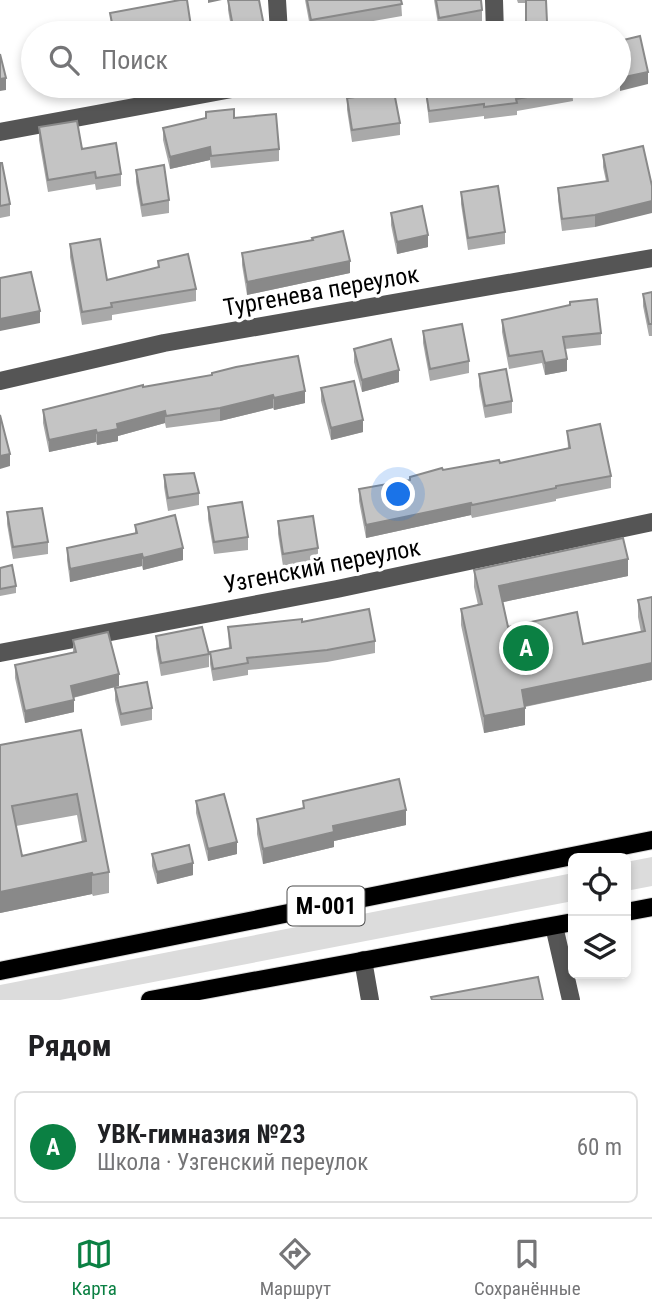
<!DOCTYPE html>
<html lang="ru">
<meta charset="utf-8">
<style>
:root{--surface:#fff;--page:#f6f6f6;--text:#202124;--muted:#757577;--line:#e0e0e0;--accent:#0b8043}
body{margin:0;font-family:"Roboto Condensed",sans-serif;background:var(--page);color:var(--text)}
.controls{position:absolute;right:21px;bottom:21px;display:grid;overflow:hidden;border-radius:10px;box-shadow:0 4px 10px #0003}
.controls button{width:63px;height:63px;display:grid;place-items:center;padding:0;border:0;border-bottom:2px solid var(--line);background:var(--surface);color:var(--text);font:35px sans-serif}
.you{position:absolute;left:399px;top:495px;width:24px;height:24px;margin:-18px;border:5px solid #fff;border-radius:50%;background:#1a73e8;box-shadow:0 0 0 10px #1a73e833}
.badge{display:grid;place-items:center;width:46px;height:46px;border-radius:50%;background:var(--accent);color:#fff;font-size:23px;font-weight:700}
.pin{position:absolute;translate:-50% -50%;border:4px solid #fff;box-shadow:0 2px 7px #0006}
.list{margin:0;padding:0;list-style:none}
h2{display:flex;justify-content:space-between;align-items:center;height:91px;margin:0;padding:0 28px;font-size:30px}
h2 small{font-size:23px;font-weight:400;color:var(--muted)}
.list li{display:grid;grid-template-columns:46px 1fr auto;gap:21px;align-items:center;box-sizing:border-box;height:112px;margin:0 14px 14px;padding:0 14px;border:2px solid var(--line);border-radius:10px}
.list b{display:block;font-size:26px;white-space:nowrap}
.list p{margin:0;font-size:23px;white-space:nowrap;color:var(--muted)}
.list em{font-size:23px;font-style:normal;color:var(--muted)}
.icon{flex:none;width:38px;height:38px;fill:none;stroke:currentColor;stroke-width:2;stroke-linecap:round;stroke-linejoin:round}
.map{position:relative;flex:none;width:652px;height:1000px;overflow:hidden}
.search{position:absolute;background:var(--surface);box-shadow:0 4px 10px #0003;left:21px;right:21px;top:21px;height:77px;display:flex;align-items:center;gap:18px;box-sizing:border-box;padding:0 24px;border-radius:38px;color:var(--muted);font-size:26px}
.sheet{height:217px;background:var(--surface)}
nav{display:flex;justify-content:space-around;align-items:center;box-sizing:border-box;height:98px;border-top:2px solid var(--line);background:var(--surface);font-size:19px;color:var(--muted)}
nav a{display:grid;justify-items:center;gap:4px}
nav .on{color:var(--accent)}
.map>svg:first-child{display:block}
</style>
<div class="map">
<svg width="652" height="1000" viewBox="0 0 652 1000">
<rect width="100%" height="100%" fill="#fff"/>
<!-- green -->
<g fill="#dcdcdc">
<polygon points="652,857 652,886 626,891 626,862"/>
<polygon points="573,873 573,901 60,1000 0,1000 0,985"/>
</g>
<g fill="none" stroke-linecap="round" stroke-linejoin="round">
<defs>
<g id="major">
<polyline points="626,912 652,907"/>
<polyline points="0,971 652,840"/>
<polyline points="150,1000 573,922"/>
</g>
</defs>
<!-- major casing -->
<use href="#major" stroke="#dbdbdb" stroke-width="20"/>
<!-- minor -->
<g stroke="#555" stroke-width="18">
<polyline points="277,0 279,33"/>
<polyline points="494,0 495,33"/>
<polyline points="0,132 248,86"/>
<polyline points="0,381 164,343 652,258"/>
<polyline points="0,653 337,589 652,522"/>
<polyline points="554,926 571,1000"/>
<polyline points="363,960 370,1000"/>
</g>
<!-- major -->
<use href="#major" stroke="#000" stroke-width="18"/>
</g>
<!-- wall -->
<g fill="#a9a9a9" fill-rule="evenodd">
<polygon points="228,0 264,26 264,33 232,33 228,10"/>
<polygon points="305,0 401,0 402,16 311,32"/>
<polygon points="434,0 481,0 482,10 482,23 439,30"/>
<polygon points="517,0 546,0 547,33 526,33 526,3 518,3"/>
<polygon points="110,13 192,33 112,33"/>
<polygon points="425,86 572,86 573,101 517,111 517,115 484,119 484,116 429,123"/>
<polygon points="347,98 400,123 400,135 352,142 347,110"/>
<polygon points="206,112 234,118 279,149 279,161 211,168 210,160 170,169 163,140 163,128 206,118"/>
<polygon points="39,127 82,149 121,174 121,186 96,190 95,184 48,192 39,140"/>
<polygon points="643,146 595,227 562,231 558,200 558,188 606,181 603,167 603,155"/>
<polygon points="0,163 10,204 10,216 0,218"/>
<polygon points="136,170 169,200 169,213 142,217 136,182"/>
<polygon points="461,192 505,232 505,244 468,250 461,204"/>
<polygon points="391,213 428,247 397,254 391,225"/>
<polygon points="70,244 107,280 158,267 158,261 196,289 196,301 112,315 112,320 82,325 70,257"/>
<polygon points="242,253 350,273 247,295 242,265"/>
<polygon points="652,292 652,336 649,336 643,306 643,294"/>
<polygon points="502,320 601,333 601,345 565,349 567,371 545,375 542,363 509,369 502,332"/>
<polygon points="423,331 469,361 469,373 430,381 423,343"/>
<polygon points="354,349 399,382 362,392 354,362"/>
<polygon points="479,374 512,401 512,413 485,418 479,386"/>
<polygon points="212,375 305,403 274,410 273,408 220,421 166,428 165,423 118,436 118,441 97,445 96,442 49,452 43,423 43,410 143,387"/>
<polygon points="321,388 363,432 331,440 321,401"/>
<polygon points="567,431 611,476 611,488 556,499 556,501 472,518 471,515 366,538 359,501 359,489 410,480 410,477 443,470 500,463 568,448"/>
<polygon points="164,475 199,493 199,505 168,511 164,487"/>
<polygon points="208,507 248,537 248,550 214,554 208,519"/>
<polygon points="7,512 48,542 48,554 13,559 7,524"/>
<polygon points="278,521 318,548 318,561 283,566 278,534"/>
<polygon points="135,525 183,560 143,570 142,566 70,582 67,560 67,548 135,533"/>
<polygon points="0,568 16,586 16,593 0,596"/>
<polygon points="474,570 628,576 503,602 508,627 583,644 641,632 638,617 638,600 652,597 652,680 525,707 525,725 484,733 461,625 461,609 478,605 474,587"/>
<polygon points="302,622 375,641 375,653 327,662 248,670 248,675 213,681 210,664 210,652 229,648 228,627"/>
<polygon points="156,636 209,654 209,667 161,676 156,648"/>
<polygon points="73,640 119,686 73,698 74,712 25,723 15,678 15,665 73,653"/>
<polygon points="115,688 152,708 152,720 121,726 115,700"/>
<path d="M81,730l28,142v21l-16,3 -1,-2 -92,19v-168zM77,815l5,27 -60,14 -6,-30z"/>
<polygon points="196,801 237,854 208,861 196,813"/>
<polygon points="303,801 406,825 334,841 334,847 263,864 257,834 257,819 303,808"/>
<polygon points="152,854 193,875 157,884 152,866"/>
</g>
<!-- shaded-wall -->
<g fill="#898989">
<polygon points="208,0 222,0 208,3"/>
<polygon points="648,72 648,84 620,91 620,78"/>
<polygon points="6,78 6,90 0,91 0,79"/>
<polygon points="210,147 210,160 170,169 170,157"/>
<polygon points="652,201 652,213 595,227 595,215"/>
<polygon points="428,235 428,247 397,254 397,242"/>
<polygon points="350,261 350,273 247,295 247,282"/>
<polygon points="40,311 40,323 0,331 0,319"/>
<polygon points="567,359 567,371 545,375 545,363"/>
<polygon points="399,370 399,382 362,392 362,380"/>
<polygon points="305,391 305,403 274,410 274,398"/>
<polygon points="273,395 273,408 220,421 220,408"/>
<polygon points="165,411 165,423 118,436 118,441 97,445 97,433 117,424"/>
<polygon points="363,420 363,432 331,440 331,428"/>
<polygon points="96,430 96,442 49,452 49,440"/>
<polygon points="10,454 10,466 0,469 0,456"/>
<polygon points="471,503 471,515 366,538 366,525"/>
<polygon points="183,548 183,560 143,570 143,558"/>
<polygon points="142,554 142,566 70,582 70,569"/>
<polygon points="628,559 628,576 499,603 499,586"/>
<polygon points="652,663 652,680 522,707 522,690"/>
<polygon points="119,674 119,686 71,698 71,686"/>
<polygon points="74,700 74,712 25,723 25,711"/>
<polygon points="525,708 525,725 484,733 484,716"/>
<polygon points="406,810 406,825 334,841 334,847 263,864 263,849 333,826"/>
<polygon points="237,842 237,854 208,861 208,849"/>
<polygon points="193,863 193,875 157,884 157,872"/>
<polygon points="92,873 92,894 0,913 0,892"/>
</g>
<!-- building -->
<g fill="#c4c4c4" stroke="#898989" stroke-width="2" fill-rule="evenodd">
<polygon points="180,0 187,0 192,33 114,33 110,13"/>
<polygon points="228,0 259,0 264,26 234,32"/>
<polygon points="307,0 401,0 402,4 311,20"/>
<polygon points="436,0 481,0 482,10 439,18"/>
<polygon points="526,0 546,0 547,22 526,23"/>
<polygon points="71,27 71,33 36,33 36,31"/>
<polygon points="640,36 648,72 620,78 619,41"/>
<polygon points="0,54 6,78 0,79"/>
<polygon points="425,86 572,86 573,89 516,99 517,103 484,107 484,104 429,111"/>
<polygon points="394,92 400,123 352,130 347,98"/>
<polygon points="234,109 234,118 276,114 279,149 211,156 210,147 170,157 163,128 206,118 206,112"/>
<polygon points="77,121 82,149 116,143 121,174 96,178 95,172 48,180 39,127"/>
<polygon points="643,146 652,186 652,201 595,215 562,219 558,188 608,181 603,155"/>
<polygon points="0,163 2,163 10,204 0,206"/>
<polygon points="164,165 169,200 142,205 136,170"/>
<polygon points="498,186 505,232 468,238 461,192"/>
<polygon points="422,206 428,235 397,242 391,213"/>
<polygon points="343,231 350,261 247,282 242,253 313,240 312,238"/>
<polygon points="100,239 107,280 159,267 158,261 188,254 196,289 111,303 112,307 82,312 70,244"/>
<polygon points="31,272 40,311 0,319 0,278"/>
<polygon points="652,292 652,324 649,324 643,294"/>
<polygon points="597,299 601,333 563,337 567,359 545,363 542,351 509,356 502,320 570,305 570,302"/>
<polygon points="462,324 469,361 430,369 423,331"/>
<polygon points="391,339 399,370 362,380 354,349"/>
<polygon points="298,356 305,391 274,398 273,395 220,408 166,416 165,411 117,424 118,429 97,433 96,430 49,440 43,410 143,385 143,387 212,375 212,373 236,367"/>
<polygon points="506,369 512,401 485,406 479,374"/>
<polygon points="354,381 363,420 331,428 321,388"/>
<polygon points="0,415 10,454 0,456"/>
<polygon points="600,424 611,476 556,486 556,488 472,505 471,503 366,525 359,489 410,480 410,477 442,468 443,470 499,460 500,463 570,448 567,431"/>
<polygon points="194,473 199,493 168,498 164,475"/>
<polygon points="242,502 248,537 214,542 208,507"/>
<polygon points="42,508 48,542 13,547 7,512"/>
<polygon points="175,515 183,548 143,558 142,554 70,569 67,548 137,533 135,525"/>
<polygon points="313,516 318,548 283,554 278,521"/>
<polygon points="623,538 628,559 499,586 508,627 577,612 583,644 645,631 638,600 652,597 652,663 522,690 525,708 484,716 461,609 482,604 474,570"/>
<polygon points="12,565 16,586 0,589 0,568"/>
<polygon points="369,609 375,641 327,650 247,658 248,663 213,669 210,652 231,648 228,627 302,619 302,622"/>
<polygon points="202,627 209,654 161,663 156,636"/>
<polygon points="108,632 119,674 71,686 74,700 25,711 15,665 76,652 73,640"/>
<polygon points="147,682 152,708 121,714 115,688"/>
<path d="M81,730l28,142 -16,3 -1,-2 -92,19v-147zM77,794l9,47 -64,15 -10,-50z"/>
<polygon points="399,779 406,810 333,826 334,832 263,849 257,819 304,808 303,801"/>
<polygon points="224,794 237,842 208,849 196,801"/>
<polygon points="189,845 193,863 157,872 152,854"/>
<polygon points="538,977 543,1000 432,1000 431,997"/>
</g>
<g text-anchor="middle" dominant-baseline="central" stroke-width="7" stroke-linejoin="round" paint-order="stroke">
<!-- shield labels -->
<rect fill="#fff" stroke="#4c4c4c" stroke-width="2" x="287.5" y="886.5" width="77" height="39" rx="5"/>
<g font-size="23" font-weight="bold" fill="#000">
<text x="326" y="906">М-001</text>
</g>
<!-- street labels -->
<g font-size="24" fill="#000" stroke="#fff">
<text transform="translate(321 291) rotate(-10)">Тургенева переулок</text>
<text transform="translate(322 566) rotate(-11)">Узгенский переулок</text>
</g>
</g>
</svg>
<div class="controls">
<button><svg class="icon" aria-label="locate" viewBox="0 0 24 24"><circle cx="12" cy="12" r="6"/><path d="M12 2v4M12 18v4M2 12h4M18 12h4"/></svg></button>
<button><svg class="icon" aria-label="layers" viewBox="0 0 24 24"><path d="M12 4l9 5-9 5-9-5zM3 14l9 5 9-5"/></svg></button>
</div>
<div class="you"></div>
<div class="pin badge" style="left:526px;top:648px">A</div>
<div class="search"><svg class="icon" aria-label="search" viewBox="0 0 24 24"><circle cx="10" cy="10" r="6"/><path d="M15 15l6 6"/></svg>Поиск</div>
</div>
<section class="sheet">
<h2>Рядом<small></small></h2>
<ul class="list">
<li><span class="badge">A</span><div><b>УВК-гимназия №23</b><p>Школа · Узгенский переулок</p></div><em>60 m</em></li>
</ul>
</section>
<nav>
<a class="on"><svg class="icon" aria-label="map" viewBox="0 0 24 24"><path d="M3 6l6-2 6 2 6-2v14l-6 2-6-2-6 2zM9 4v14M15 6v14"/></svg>Карта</a>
<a><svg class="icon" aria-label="directions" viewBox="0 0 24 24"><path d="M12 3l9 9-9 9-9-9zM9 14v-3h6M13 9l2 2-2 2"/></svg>Маршрут</a>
<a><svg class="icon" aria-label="saved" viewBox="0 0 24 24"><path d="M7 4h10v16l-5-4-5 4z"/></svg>Сохранённые</a>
</nav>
